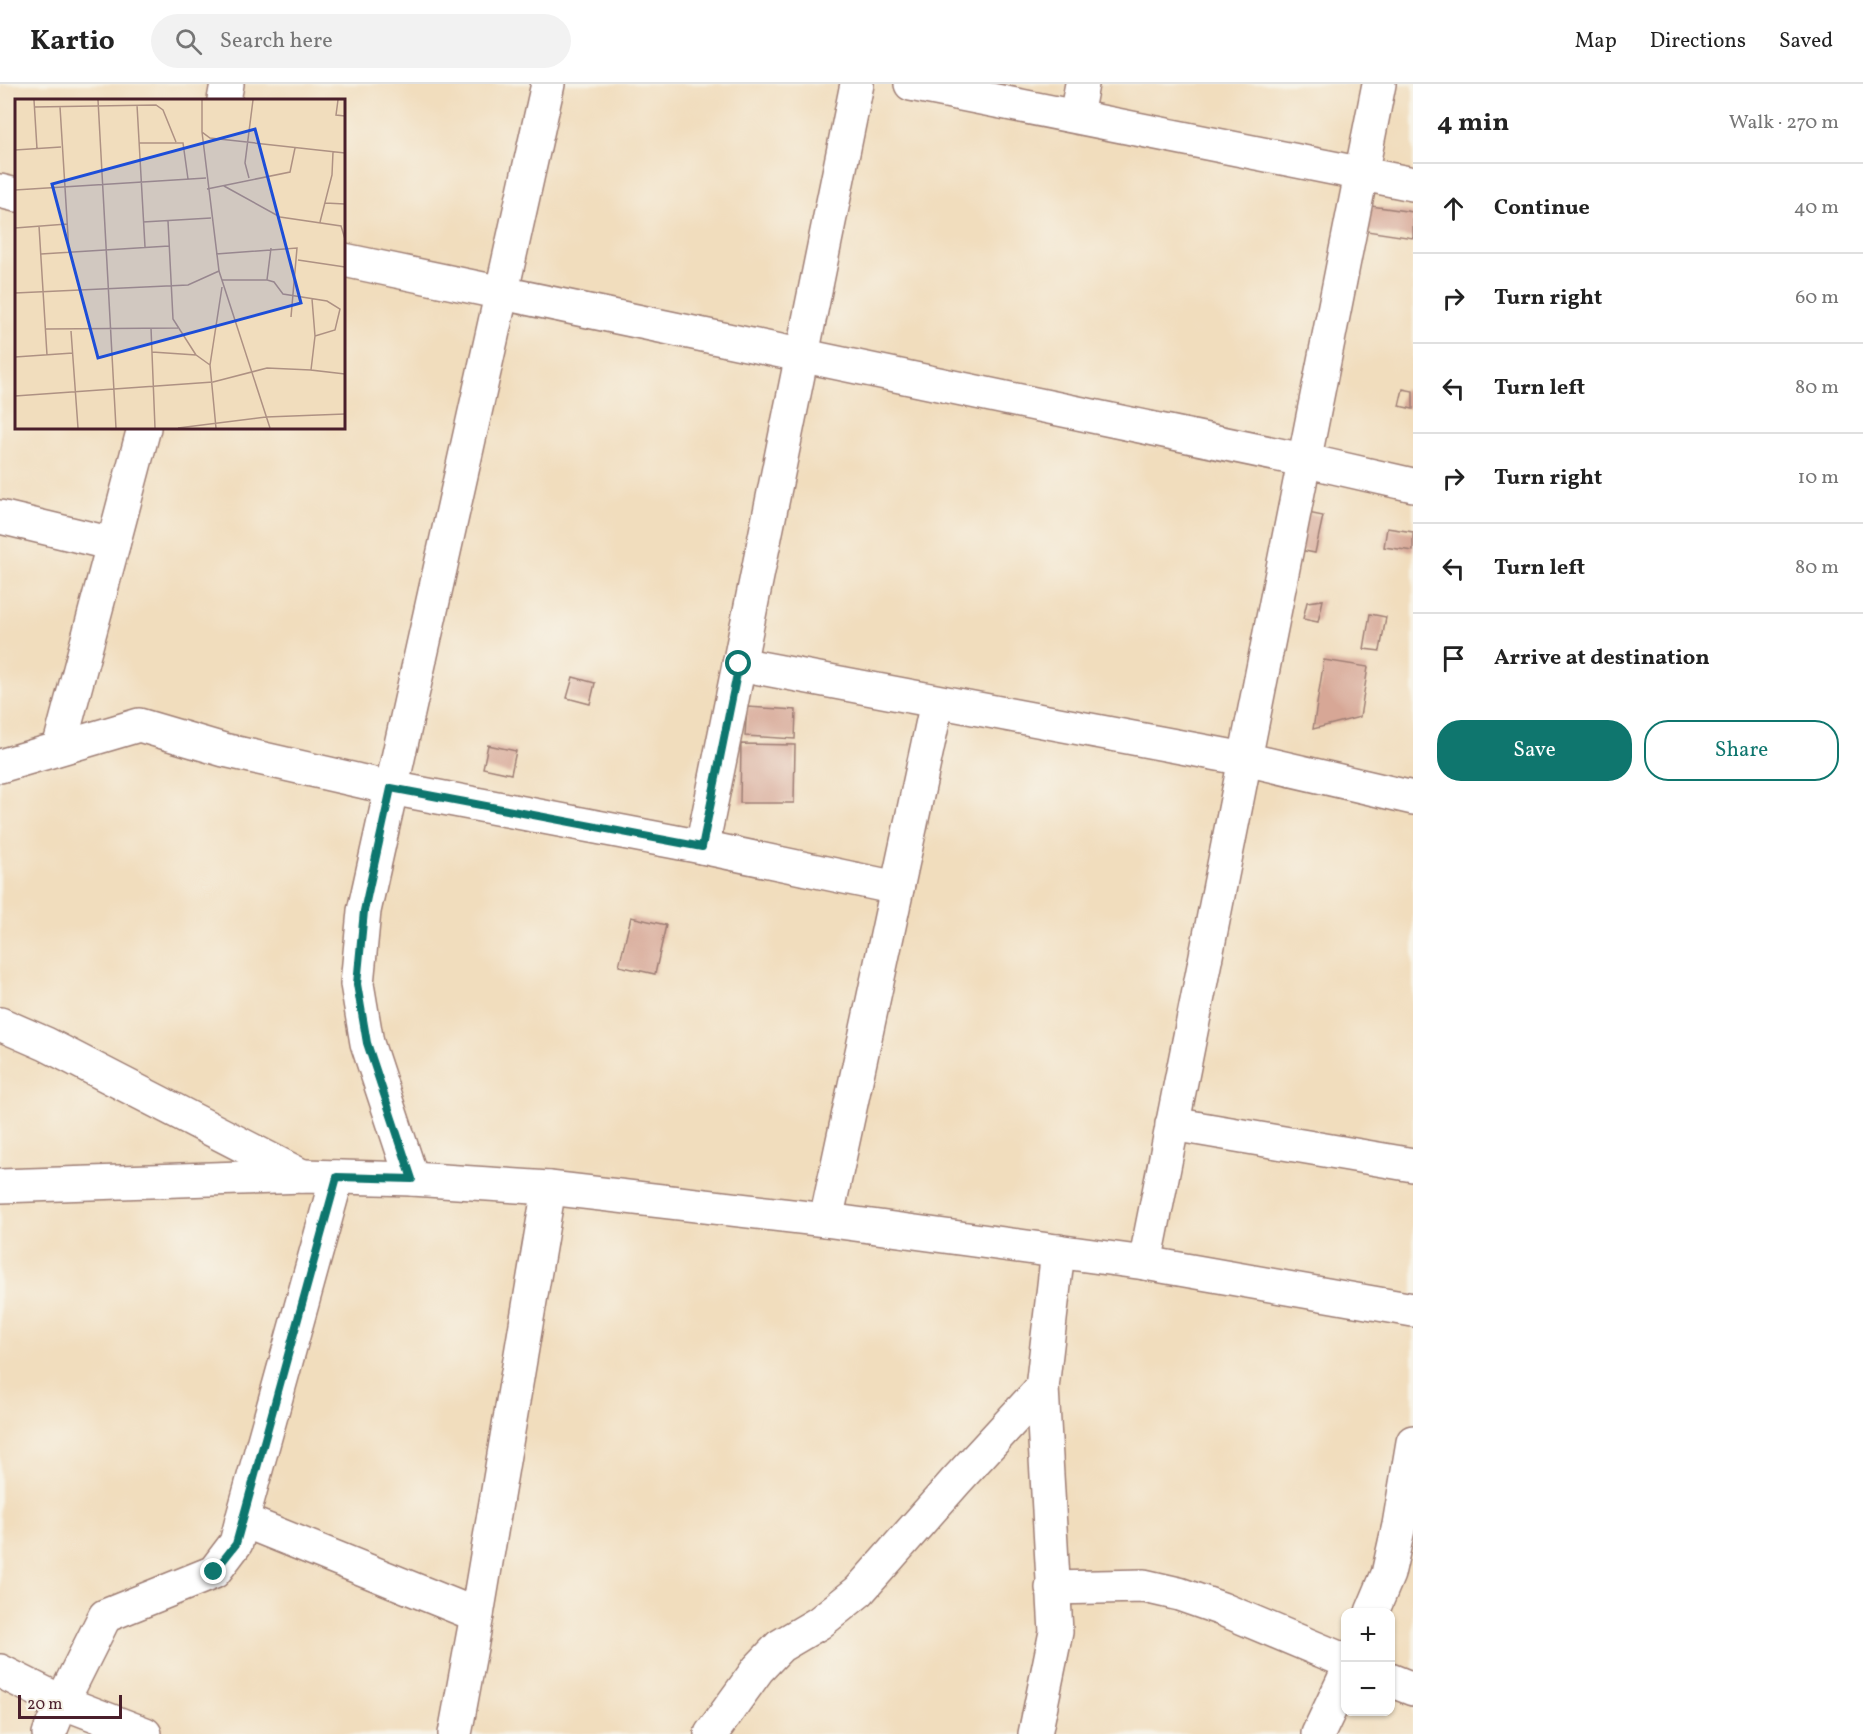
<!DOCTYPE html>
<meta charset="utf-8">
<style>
:root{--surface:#fff;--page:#f2f2f2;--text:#222;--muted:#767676;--line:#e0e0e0;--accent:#0f766e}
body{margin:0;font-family:Vollkorn,serif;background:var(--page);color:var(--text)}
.controls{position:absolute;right:18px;bottom:18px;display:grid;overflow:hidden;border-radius:12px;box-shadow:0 2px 4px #0004}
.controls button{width:54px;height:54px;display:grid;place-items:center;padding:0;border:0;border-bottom:2px solid var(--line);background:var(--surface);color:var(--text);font:30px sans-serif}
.scale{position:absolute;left:18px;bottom:15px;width:104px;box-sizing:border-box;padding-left:6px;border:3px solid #4a1f2b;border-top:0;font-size:16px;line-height:21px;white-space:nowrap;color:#4a1f2b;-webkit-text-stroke:4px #f7f3e8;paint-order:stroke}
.stop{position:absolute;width:18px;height:18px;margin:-14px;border:4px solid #0f766e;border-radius:50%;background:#fff}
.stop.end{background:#0f766e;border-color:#fff;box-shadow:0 2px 6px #0008}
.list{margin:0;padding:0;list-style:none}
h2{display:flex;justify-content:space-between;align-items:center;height:78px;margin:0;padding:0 24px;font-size:26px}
h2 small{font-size:20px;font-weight:400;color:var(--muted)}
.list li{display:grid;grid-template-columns:39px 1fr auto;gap:18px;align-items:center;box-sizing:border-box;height:90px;padding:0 24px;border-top:2px solid var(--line)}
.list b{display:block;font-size:22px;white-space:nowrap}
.list em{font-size:20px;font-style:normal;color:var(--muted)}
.actions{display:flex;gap:12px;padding:18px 24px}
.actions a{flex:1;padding:14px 0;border:2px solid var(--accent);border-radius:24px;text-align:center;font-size:21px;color:var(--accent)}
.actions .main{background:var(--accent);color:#fff}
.icon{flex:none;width:33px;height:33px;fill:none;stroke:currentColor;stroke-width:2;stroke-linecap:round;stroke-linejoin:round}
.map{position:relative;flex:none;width:1413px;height:1650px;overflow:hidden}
header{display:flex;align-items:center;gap:36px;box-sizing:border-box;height:84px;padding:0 30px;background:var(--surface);border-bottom:2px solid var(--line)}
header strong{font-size:28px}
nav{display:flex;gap:33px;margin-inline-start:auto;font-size:21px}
.search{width:420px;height:54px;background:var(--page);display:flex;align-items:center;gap:15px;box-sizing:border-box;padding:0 21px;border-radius:33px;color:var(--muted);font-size:22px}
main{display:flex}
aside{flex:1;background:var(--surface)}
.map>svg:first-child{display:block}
</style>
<header>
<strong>Kartio</strong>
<div class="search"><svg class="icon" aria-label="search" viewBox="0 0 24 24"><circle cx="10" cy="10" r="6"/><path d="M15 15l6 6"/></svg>Search here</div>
<nav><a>Map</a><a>Directions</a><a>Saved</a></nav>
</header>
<main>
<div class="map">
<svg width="1413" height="1650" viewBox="0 0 1413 1650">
<rect width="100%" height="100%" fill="#f7f3e8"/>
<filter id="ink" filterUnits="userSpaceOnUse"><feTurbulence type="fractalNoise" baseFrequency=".0167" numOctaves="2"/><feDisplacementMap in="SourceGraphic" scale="12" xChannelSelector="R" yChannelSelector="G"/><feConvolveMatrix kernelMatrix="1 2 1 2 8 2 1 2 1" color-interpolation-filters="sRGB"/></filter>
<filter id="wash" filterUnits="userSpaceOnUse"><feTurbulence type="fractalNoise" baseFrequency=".008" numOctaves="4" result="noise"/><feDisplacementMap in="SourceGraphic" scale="24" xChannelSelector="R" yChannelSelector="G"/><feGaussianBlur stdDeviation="1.35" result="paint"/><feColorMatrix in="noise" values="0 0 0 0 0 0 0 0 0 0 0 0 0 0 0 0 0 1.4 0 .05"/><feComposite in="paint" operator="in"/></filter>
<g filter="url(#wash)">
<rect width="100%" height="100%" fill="#f1ddbd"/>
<g id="blocks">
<!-- building -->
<g fill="#d7a796">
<polygon points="1371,122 1413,128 1413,154 1360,146"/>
<polygon points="1403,305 1413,307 1413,325 1399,322"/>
<polygon points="1303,428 1323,432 1315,469 1295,465"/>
<polygon points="1387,444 1413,448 1413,467 1384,463"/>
<polygon points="1323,516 1318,538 1303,535 1307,518"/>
<polygon points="1370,530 1386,533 1380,567 1364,565"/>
<polygon points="1324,576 1368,583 1360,633 1313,645"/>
<polygon points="573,593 595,599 590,620 567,614"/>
<polygon points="747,623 796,626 795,655 745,652"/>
<polygon points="741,660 795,661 794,719 740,719"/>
<polygon points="488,661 516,667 511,690 483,684"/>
<polygon points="631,833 666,841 655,890 619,882"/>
</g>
</g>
</g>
<g filter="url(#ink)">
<use href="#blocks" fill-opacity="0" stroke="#9e7e74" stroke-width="1.5"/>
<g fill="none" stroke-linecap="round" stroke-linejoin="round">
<defs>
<g id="minor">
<polyline points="911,0 1413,100"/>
<polyline points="224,16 227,0"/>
<polyline points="1076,32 1082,0"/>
<polyline points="0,107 16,111"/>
<polyline points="344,176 1303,376 1413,401"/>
<polyline points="0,433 113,460"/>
<polyline points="739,580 1245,675 1413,714"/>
<polyline points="59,664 144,344"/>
<polyline points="0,682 139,641 224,666 391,704 702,763 897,804"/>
<polyline points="702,763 857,0"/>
<polyline points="0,940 46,960 302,1092"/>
<polyline points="1172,1040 1413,1081"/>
<polyline points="412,1095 367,959 357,900 364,827 548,0"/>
<polyline points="0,1102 304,1092 412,1095 549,1104 826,1136 1145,1179 1413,1226"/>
<polyline points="826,1136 937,618"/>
<polyline points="1145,1179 1379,0"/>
<polyline points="242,1436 337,1093"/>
<polyline points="1052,1504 1144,1502 1179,1510 1222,1525 1346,1577"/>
<polyline points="1372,1528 1388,1490 1399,1441 1413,1358"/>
<polyline points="0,1587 62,1618 145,1650"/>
<polyline points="1390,1596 1413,1605"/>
<polyline points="49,1650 62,1618 105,1532 214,1488 236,1459 242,1436 477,1531"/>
<polyline points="455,1650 477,1531 549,1104"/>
<polyline points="711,1650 758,1585 780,1562 819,1539 859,1507 956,1397 1042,1304"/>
<polyline points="1035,1650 1056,1548 1042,1304 1058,1167"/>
<polyline points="1318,1650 1346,1591"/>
</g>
</defs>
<!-- minor casing -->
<use href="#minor" stroke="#9e7e74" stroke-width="36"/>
<!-- minor -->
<use href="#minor" stroke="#fff" stroke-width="33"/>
</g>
</g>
<g fill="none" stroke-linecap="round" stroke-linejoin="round" filter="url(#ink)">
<!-- route -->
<polyline stroke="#0f766e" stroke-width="8" points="214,1488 236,1460 337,1093 412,1095 367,959 357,900 364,827 391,704 702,763 739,580"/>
</g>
<!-- overview -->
<g transform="translate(15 15)">
<rect width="330" height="330" fill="#f1ddbd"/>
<path fill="none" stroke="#ae9183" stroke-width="1.5" d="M19,1l3,49M83,1l18,328M187,1v32l8,6 135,15M323,1l-2,15 9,1M122,6l8,142M19,8l122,-2 7,5 13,32M45,8l9,145M187,33l17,139 51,157M124,44h44l5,36M0,51l46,-3M234,79l-4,-15 8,-63M209,87l56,31 61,9 4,13M192,90l83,-17 5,-24M0,91l191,-12M310,104l20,1M153,122l5,98 23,36M128,123l68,-4M305,123l12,-47 1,-23M24,127l8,129M0,129l52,-4M256,149l-4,32 7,2 9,12 44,7 13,8 -5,21 -20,6M26,155l128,-8M201,155l81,-6 -6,69M283,161l47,7M207,181h45M0,194l173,-8 31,-14M297,200l3,37 -4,34 34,4M136,229l4,100M31,230l132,-1M56,232l7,97M137,253l44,3 14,10M0,258l58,-4M0,297l198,-14 54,-14 44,2M163,329l88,-11 79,-3M201,329l-6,-63 12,-78"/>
<path fill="#1d4ed8" fill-opacity="0.15" stroke="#1d4ed8" stroke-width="3" d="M240,30l46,174 -203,55 -46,-174z"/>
<rect width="330" height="330" fill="none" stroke="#4a1f2b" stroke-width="3"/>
</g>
</svg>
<div class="controls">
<button>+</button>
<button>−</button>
</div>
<div class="scale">20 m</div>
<div class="stop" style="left:739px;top:580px"></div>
<div class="stop end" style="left:214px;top:1488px"></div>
</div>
<aside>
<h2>4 min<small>Walk · 270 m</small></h2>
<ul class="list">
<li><svg class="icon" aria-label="ahead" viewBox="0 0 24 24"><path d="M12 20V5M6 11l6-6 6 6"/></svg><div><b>Continue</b></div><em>40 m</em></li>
<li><svg class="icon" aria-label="right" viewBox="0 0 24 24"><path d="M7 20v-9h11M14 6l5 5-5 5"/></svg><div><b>Turn right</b></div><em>60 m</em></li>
<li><svg class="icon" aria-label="left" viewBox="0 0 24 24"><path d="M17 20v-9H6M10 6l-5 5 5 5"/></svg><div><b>Turn left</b></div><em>80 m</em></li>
<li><svg class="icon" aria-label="right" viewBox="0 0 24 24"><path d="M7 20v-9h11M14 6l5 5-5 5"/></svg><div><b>Turn right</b></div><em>10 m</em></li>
<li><svg class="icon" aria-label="left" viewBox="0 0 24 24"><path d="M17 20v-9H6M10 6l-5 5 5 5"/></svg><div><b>Turn left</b></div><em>80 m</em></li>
<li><svg class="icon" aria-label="arrive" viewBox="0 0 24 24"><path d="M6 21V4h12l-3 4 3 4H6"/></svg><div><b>Arrive at destination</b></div></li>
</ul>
<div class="actions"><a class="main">Save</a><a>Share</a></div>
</aside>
</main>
